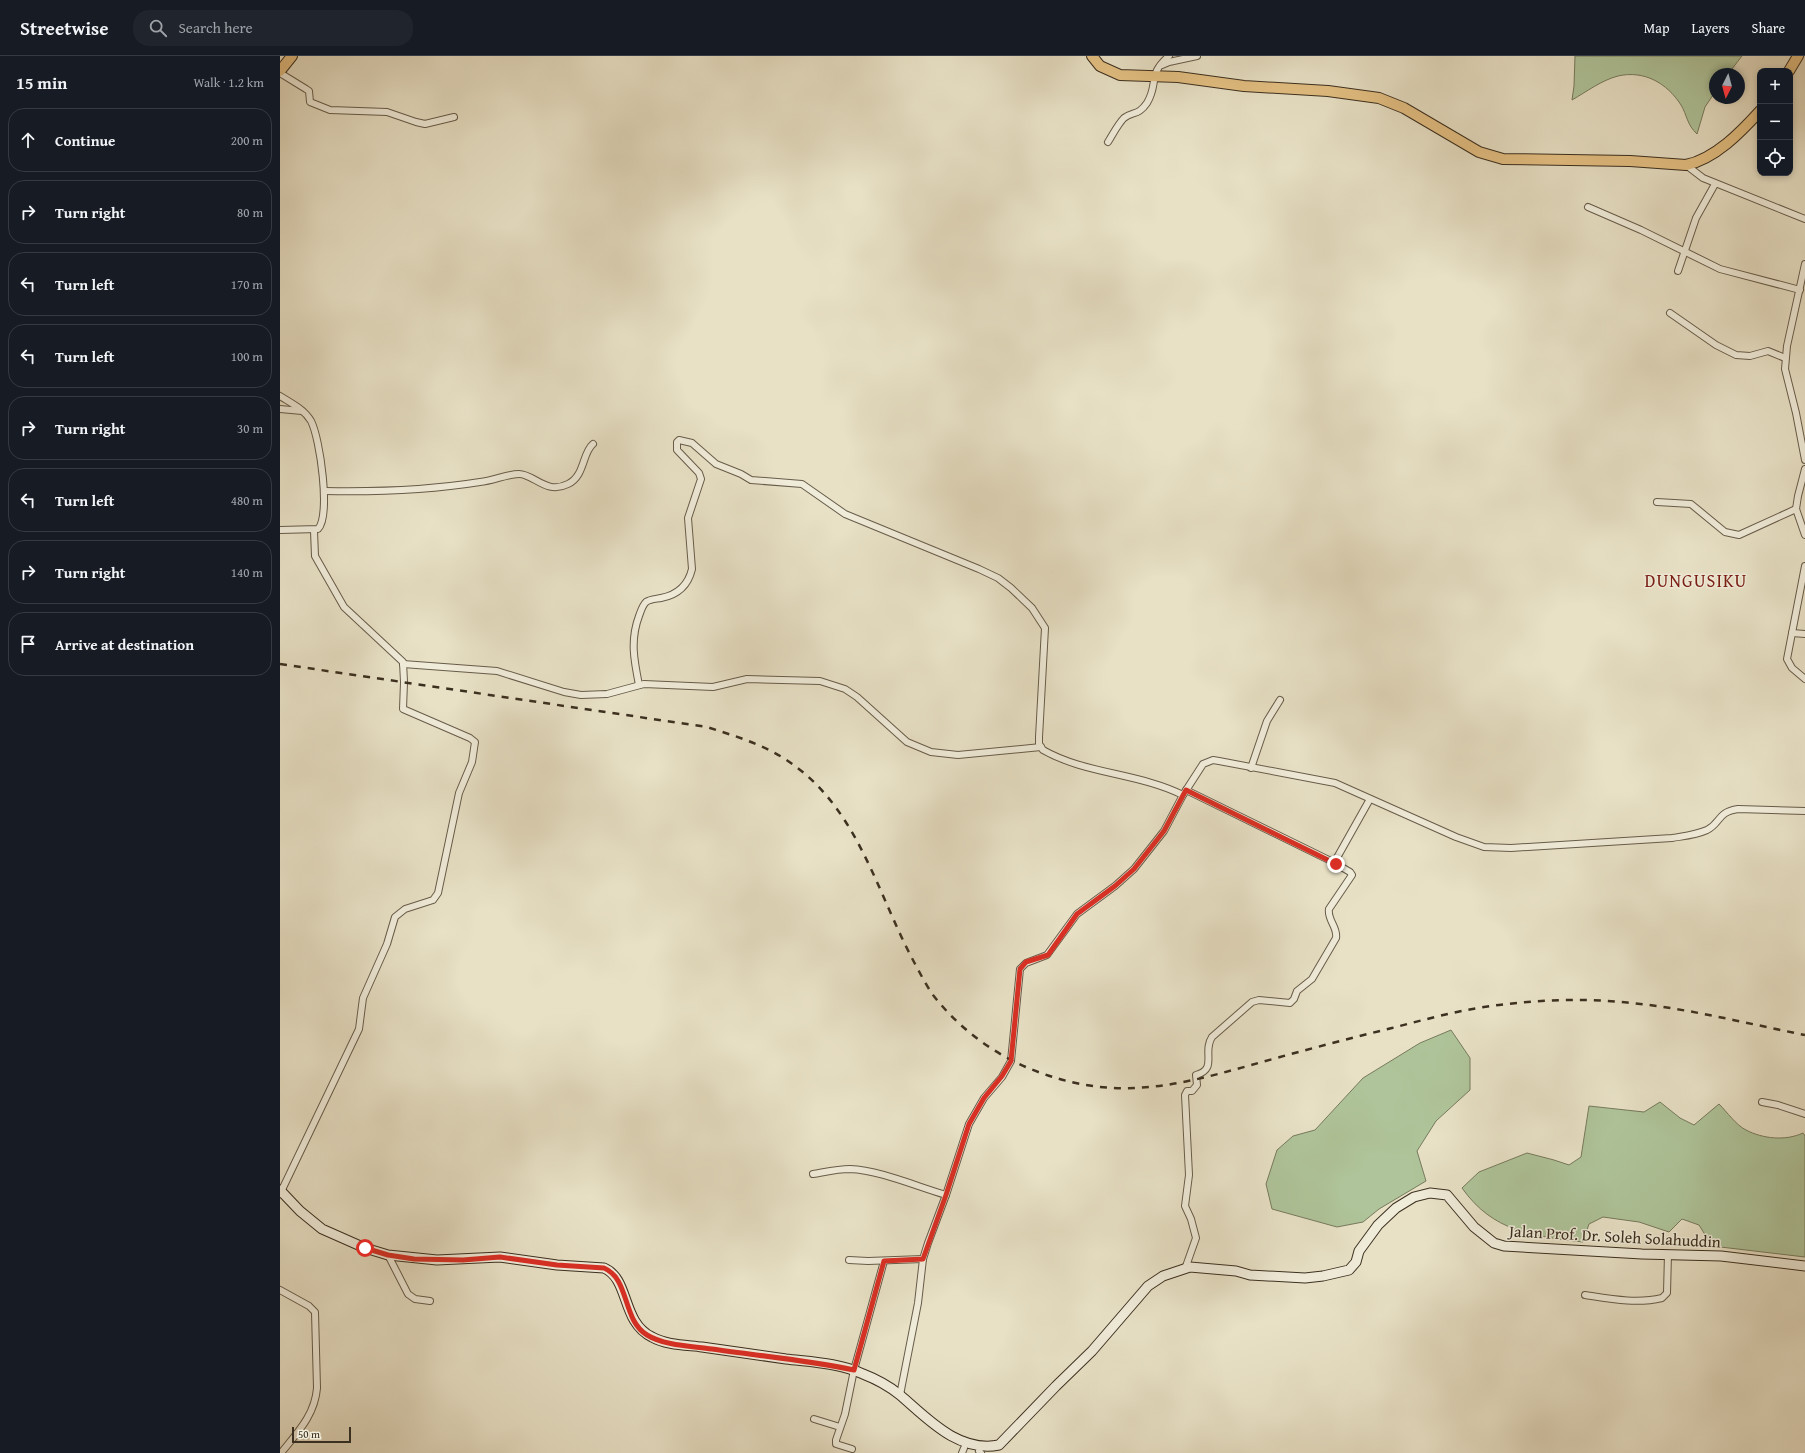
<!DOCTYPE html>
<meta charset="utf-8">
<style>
:root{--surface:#171b24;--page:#20242c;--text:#f1f3f6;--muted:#9ea1a6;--line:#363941}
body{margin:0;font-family:"Gentium Book Plus",serif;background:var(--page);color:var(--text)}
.controls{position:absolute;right:12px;top:12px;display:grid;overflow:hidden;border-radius:8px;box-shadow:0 2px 6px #0003}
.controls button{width:36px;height:36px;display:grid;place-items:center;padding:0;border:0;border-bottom:1px solid var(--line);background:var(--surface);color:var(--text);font:20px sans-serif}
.compass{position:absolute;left:1429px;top:12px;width:36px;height:36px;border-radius:50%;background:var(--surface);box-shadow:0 2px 6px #0003;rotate:186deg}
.scale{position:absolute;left:12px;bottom:10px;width:59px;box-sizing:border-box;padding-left:4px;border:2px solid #3c3020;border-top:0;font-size:11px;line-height:14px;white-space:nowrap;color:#3c3020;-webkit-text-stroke:3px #f0ecda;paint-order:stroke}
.stop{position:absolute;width:12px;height:12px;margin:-9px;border:3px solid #d93025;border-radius:50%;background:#fff}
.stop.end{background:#d93025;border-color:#fff;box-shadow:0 1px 4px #0008}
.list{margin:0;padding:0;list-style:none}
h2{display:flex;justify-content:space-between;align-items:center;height:52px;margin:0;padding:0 16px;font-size:17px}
h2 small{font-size:13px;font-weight:400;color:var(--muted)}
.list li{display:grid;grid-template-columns:26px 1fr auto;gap:12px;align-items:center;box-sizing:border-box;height:64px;margin:0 8px 8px;padding:0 8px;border:1px solid var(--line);border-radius:16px}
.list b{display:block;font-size:15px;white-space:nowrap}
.list em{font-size:13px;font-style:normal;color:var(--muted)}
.icon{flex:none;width:22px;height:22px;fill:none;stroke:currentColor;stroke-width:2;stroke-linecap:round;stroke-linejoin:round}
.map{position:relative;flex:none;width:1525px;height:1397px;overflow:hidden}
header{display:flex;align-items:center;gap:24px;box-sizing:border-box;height:56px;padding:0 20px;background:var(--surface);border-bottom:1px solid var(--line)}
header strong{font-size:19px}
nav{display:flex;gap:22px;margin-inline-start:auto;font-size:14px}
.search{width:280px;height:36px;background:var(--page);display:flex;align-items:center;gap:10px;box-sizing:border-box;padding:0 14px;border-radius:16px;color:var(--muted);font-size:15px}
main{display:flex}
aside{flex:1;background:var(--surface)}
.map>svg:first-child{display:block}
</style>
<header>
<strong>Streetwise</strong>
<div class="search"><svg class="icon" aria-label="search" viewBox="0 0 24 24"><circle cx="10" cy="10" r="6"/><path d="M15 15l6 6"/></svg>Search here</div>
<nav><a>Map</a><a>Layers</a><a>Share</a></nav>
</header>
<main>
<aside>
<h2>15 min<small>Walk · 1.2 km</small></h2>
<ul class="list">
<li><svg class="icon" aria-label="ahead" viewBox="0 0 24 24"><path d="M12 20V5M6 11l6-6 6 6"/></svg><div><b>Continue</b></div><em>200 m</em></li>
<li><svg class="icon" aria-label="right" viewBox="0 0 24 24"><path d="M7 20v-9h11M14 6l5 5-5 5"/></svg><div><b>Turn right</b></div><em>80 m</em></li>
<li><svg class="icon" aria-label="left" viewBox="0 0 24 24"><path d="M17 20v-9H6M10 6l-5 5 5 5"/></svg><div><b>Turn left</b></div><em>170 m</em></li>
<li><svg class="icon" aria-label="left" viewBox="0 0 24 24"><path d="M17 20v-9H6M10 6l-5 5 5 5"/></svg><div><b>Turn left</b></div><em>100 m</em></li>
<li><svg class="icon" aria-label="right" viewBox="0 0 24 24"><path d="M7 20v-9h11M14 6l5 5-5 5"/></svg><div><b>Turn right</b></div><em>30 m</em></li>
<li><svg class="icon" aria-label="left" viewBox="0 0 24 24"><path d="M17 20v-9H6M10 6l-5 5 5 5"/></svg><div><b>Turn left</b></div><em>480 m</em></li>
<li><svg class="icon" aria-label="right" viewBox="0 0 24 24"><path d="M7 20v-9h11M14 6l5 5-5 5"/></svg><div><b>Turn right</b></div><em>140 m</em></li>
<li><svg class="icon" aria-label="arrive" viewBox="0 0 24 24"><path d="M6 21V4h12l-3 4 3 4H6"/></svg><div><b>Arrive at destination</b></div></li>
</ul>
</aside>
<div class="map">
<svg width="1525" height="1397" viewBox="0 0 1525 1397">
<rect width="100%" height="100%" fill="#e8e1c6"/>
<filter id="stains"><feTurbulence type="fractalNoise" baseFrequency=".005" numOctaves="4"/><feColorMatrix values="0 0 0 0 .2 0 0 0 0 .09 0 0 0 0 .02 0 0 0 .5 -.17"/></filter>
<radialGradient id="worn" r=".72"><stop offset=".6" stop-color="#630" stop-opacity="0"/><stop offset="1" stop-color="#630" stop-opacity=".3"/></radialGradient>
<!-- green -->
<g fill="#afc49a" stroke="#767a5d">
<path d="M1295,0h167l-14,18h-13v18l-10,15 -8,27c-10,-9 -10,-19 -16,-29 -14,-22 -37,-35 -63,-29 -16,4 -32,16 -46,24l2,-14z"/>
<polygon points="1171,974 1190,1002 1190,1034 1156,1065 1137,1095 1146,1125 1099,1153 1083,1166 1057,1171 992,1153 986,1128 997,1094 1013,1080 1035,1074 1083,1022 1140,987"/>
<path d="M1380,1046l20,16 14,7 25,-21c8,8 17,21 27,26 17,9 40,11 57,3l2,3v121l-93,-11 -13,-21 -17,-6 -13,13 -30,-10 -36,-5 -14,7 -6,18c-50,-6 -90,-10 -121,-54l17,-16 48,-19 27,7 15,5 12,-8 8,-51 55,6z"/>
</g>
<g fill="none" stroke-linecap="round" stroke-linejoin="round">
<defs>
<g id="street">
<polyline points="882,9 889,6 917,0"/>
<polyline points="0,17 26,33 29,35 30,46 50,54 107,56 136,66 145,68 174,61"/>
<path d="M828,86c5,-8 10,-18 16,-24 9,-7 14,-2 23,-15 12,-20 0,-28 22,-47"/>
<polyline points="1406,109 1423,122 1525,163"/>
<polyline points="1308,151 1361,174 1440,213 1520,234"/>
<polyline points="1525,208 1507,290 1505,313 1516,357 1525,404"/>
<polyline points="1398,215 1416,162 1435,128"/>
<polyline points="1390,257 1436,289 1456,299 1470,300 1488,295 1505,302"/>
<path d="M0,340c11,7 24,13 31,25 9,17 20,95 7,108l-38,1"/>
<polyline points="0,353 22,355"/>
<polyline points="1525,413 1518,440 1516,453 1525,479"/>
<path d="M45,435c51,1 105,-1 155,-9 13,-1 27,-8 39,-8 15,0 27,21 49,10 17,-8 14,-31 25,-40"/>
<polyline points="1377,446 1411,448 1445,476 1459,479 1516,453"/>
<polyline points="1525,510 1507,603 1512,612 1525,623"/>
<polyline points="1512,577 1525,578"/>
<polyline points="123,608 217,615 284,636 301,639 327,638 364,628 433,631 467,623 540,625 565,633 577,641 627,686 651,696 678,699 761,691"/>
<path d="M359,629c-5,-25 -9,-45 0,-69 2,-5 3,-10 7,-14 4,-3 10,-3 15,-4 16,-3 27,-12 31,-29l-4,-51 13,-39 -2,-6 -22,-23v-8l2,-2 13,3 24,21 25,10 10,6 51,4 43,30 134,55 19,9 13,10 21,20 13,20 -6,109v7l4,6c42,24 96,23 140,45"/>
<polyline points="971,712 987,665 1000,644"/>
<polyline points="1054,807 1090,743"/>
<polyline points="1482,1046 1498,1049 1525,1058"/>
<path d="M533,1118c12,-2 24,-5 37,-5 29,1 68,18 96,26"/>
<polyline points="0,1138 79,973 83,942 107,888 115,861 125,853 153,844 158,837 179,737 192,706 195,686 190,682 123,653 124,626 123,606 64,551 35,500 34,475"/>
<polyline points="108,1199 128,1238 135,1243 150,1245"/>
<polyline points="569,1204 588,1205 643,1203"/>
<path d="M905,1213l11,-31 -5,-19 -6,-13 4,-31 -4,-80 2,-4h5l5,-6 -1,-10c22,-6 6,-23 16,-38l40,-35 7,-2 31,3 4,-4 3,-8 15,-12 24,-41c2,-11 -9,-18 -7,-29l23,-34 -2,-3 -17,-10 -147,-72"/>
<path d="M0,1234l29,16 6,6 2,76c-2,27 -20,45 -36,65"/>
<path d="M1305,1239c26,4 52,9 77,3l5,-5 1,-39"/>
<path d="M620,1339l18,-92 5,-44 5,-16 18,-48 23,-71 15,-26 18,-21 9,-16 9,-92 6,-6 21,-8 30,-41 38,-28 19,-17 30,-38 19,-36 20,-31 10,-4 6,1 116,22 121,54 28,10 27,1 161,-10c12,-2 24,-3 35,-8 14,-7 10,-18 31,-21l67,2"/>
<polyline points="534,1363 560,1371"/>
<polyline points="572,1393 556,1388 556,1384 565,1358 574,1314 604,1205"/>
<polyline points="699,1395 701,1397"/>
<polyline points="682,1397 684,1392"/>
</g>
<path id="secondary" d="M0,1134l20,21 22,18 43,19 23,7 49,5 63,-3 57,8 47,3c26,11 17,54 48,69 14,8 34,8 50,10 28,4 56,8 84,12 25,3 54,4 77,15 13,5 26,12 37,21 27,23 58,58 99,50l57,-59 36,-35 56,-65 15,-10 27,-9 46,4 14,4 55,3 18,-2 26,-6 7,-8 3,-11 19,-26 18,-17 18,-11 16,-4 17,2 27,32 20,16 10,3 138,8 79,2 84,10"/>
<g id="primary">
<path d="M812,0l8,10 20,9 58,2 66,9 84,5 51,7 25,10 75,44 24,7 127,2 56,4c29,-6 55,-33 74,-54"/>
<polyline points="0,15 12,0"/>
<polyline points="1509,15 1518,0"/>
</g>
</defs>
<!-- street casing -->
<use href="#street" stroke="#675c4a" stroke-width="8"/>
<!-- secondary casing -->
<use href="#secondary" stroke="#3c3020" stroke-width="11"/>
<!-- primary casing -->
<use href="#primary" stroke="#3c3020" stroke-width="12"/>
<!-- street -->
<use href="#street" stroke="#f0ecda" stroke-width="6"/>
<!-- secondary -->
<use href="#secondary" stroke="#f0ecda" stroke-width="9"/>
<!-- primary -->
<use href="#primary" stroke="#e4c083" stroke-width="10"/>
<!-- rail -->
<path stroke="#3c3020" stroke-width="2.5" stroke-dasharray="7 7" stroke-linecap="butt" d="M0,608l427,63c31,10 62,19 88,39 64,47 83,129 119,196 6,11 12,23 19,33 28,36 66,63 108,78 88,32 154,7 239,-16 37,-10 75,-20 112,-29 35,-9 71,-19 107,-23 41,-5 82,-7 122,-3 62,5 123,21 184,33"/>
</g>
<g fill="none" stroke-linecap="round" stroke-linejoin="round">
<!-- route -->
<path stroke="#d93025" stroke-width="5" d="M85,1192l23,7 26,4 49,1 37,-3 57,8 47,3c26,11 18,52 43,67 18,11 45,11 65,14 48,7 95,11 142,21l30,-109 39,-2 23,-64 23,-71 15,-26 18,-22 9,-15 9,-92 6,-7 22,-7 29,-41 38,-28 19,-17 30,-38 22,-41 150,74"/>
</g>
<g text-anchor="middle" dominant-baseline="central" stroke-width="3" stroke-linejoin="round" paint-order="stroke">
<!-- street labels -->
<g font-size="16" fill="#3c3020" stroke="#f0ecda">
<text transform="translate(1335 1180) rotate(3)">Jalan Prof. Dr. Soleh Solahuddin</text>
</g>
<!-- quarter labels -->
<g font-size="18" letter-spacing="1" fill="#7a1f14" stroke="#f0ecda">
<text x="1416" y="524">DUNGUSIKU</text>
</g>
</g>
<rect width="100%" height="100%" filter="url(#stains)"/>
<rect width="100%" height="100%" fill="url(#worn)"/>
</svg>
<div class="controls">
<button>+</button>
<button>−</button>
<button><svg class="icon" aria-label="locate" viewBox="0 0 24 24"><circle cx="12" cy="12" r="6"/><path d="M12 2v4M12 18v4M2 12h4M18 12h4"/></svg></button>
</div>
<svg class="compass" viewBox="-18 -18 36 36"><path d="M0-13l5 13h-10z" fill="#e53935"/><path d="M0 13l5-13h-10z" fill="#9ea1a6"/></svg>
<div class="scale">50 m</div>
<div class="stop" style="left:85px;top:1192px"></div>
<div class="stop end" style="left:1056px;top:808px"></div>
</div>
</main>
